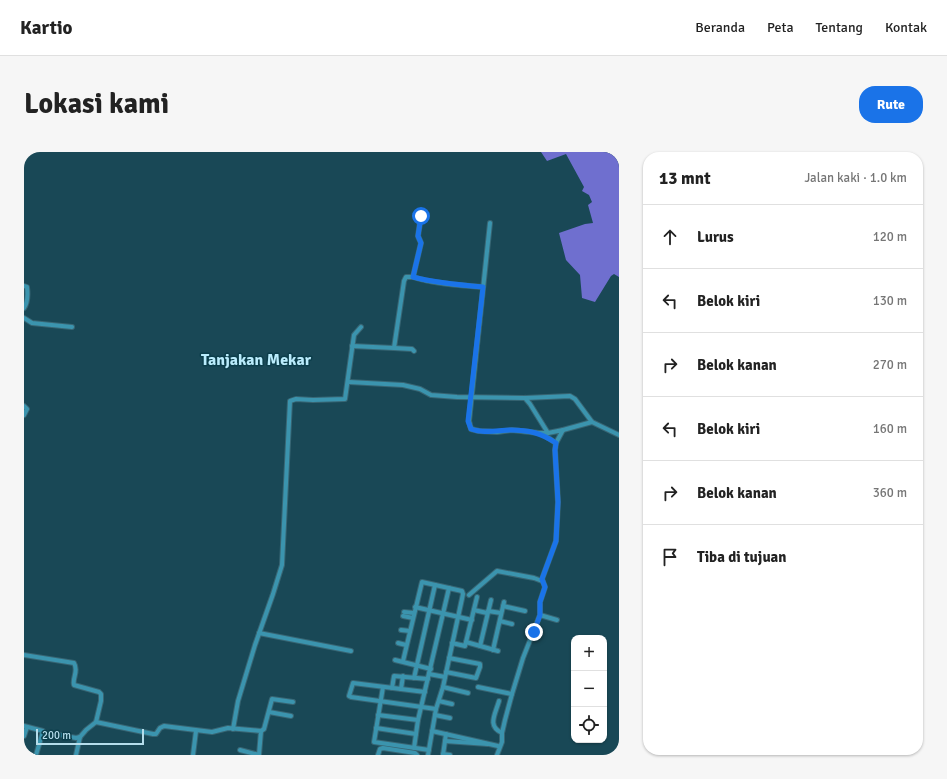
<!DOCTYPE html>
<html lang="id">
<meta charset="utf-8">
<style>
:root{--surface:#fff;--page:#f6f6f6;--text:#222;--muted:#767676;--line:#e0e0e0;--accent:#1a73e8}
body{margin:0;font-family:Signika,sans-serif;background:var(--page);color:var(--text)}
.controls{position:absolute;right:12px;bottom:12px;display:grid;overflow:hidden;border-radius:8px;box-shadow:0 1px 3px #0004}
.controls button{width:36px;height:36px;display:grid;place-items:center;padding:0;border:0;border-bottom:1px solid var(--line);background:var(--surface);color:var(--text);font:20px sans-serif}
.scale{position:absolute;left:12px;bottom:10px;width:108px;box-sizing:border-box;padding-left:4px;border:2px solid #b5ddeb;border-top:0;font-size:11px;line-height:14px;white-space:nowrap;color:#b5ddeb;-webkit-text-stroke:3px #0c3e4b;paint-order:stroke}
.stop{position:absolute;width:12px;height:12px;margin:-9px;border:3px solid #1a73e8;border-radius:50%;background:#fff}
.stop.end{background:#1a73e8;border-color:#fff;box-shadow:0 1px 4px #0008}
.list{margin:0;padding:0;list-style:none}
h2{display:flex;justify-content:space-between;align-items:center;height:52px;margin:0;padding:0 16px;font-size:17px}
h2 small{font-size:13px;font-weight:400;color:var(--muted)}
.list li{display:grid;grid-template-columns:26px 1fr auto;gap:12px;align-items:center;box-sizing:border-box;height:64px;padding:0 16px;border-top:1px solid var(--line)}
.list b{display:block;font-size:15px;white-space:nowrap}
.list em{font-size:13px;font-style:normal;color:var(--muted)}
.icon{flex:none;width:22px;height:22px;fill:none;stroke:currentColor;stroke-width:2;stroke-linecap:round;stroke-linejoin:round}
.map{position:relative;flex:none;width:595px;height:603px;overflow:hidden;border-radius:16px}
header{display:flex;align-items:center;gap:24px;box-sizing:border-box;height:56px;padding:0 20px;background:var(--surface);border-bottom:1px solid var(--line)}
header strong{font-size:19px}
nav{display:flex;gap:22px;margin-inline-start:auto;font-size:14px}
.intro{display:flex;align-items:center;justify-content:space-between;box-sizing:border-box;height:96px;padding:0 24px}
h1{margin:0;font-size:28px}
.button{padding:10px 18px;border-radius:16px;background:var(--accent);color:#fff;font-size:14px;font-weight:700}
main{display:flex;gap:24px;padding:0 24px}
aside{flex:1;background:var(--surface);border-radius:16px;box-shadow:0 1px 3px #0004}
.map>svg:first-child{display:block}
</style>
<header>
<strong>Kartio</strong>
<nav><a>Beranda</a><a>Peta</a><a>Tentang</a><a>Kontak</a></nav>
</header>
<div class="intro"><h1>Lokasi kami</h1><a class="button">Rute</a></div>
<main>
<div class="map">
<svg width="595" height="603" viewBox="0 0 595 603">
<rect width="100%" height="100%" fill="#194856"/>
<!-- water -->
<polygon fill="#6f6fcf" points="517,0 595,0 595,125 590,122 587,124 571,150 558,146 556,123 542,108 535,81 561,72 569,71 564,53 568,50 565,43 558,39 560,35 542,2 523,9"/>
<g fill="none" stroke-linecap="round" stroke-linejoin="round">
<defs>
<g id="minor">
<polyline points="466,71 445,269 447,277 455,279 473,280 488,278 515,281 524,281"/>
<path d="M389,125c23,7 46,8 70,10"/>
<path d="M0,134l3,1c1,8 1,15 -3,21"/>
<polyline points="0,166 8,171 48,175"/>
<polyline points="328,194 370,196 380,129 382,125 389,125 397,91 394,84 397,64"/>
<polyline points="370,196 388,197 390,199"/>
<polyline points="325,230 379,233 396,237 407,243 433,245 501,246 546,244 551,247 568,270 595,283"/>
<polyline points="0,254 3,257 0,263"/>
<polyline points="539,278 568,270"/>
<polyline points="518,282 532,291"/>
<polyline points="445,443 473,419 510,426 518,429"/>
<polyline points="479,454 501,459"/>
<polyline points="391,455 448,468"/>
<polyline points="450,458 463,461"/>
<polyline points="464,459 477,461"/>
<polyline points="380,460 390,461"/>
<polyline points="516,463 533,468"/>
<polyline points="379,464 389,466"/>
<polyline points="476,469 488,472"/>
<polyline points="377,478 386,479"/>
<polyline points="235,481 327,499"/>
<polyline points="442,490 474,499"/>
<polyline points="374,491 382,493"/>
<polyline points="428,491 441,494 453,445"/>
<polyline points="456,494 467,448"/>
<polyline points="469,498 480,450"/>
<path d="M0,503l50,8c5,8 -2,15 0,22l25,7 2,2v7l-5,21 -10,8 -6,7 -4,18"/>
<polyline points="371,508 407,517"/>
<polyline points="379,509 398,430 438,439 439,442 419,535 412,557 404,603"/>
<polyline points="422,520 452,526 456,515 456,512 425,506"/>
<polyline points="405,522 421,525"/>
<polyline points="390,526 411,433"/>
<polyline points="359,535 350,590 405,598"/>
<polyline points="419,535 444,541"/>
<polyline points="454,535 488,542"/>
<polyline points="368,536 370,524 404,527"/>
<polyline points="377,537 379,524"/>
<polyline points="401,540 329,531 325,544 327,545 412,557"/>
<polyline points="415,549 428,552"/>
<path d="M475,549c-4,14 -12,25 3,32"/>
<polyline points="245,560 267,564"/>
<polyline points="354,563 394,568"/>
<polyline points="411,563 426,566"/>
<polyline points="72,570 129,582 132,582 136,576 140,574 188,580 204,576 237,579 235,603"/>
<polyline points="0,574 19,579 12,603"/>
<polyline points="352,576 392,582"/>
<polyline points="209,577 214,549 231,493 249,442 258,413 266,249 272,247 289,248 321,247 330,183 337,175"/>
<polyline points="237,579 240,577 248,547 269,550"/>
<polyline points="408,579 474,594"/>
<polyline points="32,582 52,586 56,585"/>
<polyline points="0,584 3,575"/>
<polyline points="421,589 464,592"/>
<polyline points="390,596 394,568 425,436"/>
<polyline points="216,598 235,603"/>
<polyline points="419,602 426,603"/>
<polyline points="169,603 172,579"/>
<polyline points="354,603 356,597 359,596 391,601 393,603"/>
<polyline points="419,603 422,582"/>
<polyline points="473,603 478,590 478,581 481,568 488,542 499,506 516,463 516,450 521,435 518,427 532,389 534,350 531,298 532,291 539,278 524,281 506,252 501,246"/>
</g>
</defs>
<!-- minor casing -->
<use href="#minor" stroke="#386674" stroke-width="6"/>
<!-- minor -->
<use href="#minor" stroke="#3b94ae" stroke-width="4"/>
</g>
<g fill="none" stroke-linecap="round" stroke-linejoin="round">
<!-- route -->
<path stroke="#1a73e8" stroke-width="5" d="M397,64l-3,20 3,7 -8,34c23,6 46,8 70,10l-15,134 3,8c13,5 27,1 40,1 18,0 30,3 45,13l-1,7 3,52 -2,39 -14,38 3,8 -5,15v13l-6,17"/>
</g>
<g text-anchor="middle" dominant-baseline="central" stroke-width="3" stroke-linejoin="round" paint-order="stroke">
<!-- quarter labels -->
<g font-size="16" font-weight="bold" fill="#baecfc" stroke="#0c3e4b">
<text x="232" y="208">Tanjakan Mekar</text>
</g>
</g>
</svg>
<div class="controls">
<button>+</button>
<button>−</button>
<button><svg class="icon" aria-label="locate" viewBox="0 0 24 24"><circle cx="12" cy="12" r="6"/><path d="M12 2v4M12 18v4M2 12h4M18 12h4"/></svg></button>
</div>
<div class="scale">200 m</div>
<div class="stop" style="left:397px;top:64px"></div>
<div class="stop end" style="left:510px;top:480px"></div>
</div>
<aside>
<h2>13 mnt<small>Jalan kaki · 1.0 km</small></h2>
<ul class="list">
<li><svg class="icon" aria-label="ahead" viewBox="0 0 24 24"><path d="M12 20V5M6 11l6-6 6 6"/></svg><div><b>Lurus</b></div><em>120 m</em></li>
<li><svg class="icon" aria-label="left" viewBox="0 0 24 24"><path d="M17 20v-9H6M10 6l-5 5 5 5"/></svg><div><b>Belok kiri</b></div><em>130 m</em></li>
<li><svg class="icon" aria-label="right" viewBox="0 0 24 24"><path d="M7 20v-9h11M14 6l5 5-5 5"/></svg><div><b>Belok kanan</b></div><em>270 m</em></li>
<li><svg class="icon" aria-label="left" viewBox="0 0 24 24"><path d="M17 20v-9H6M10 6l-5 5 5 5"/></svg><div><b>Belok kiri</b></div><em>160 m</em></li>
<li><svg class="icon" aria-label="right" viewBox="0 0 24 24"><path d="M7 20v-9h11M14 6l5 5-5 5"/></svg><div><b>Belok kanan</b></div><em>360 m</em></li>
<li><svg class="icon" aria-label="arrive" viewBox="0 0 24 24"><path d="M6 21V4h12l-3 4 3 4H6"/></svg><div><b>Tiba di tujuan</b></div></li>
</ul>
</aside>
</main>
